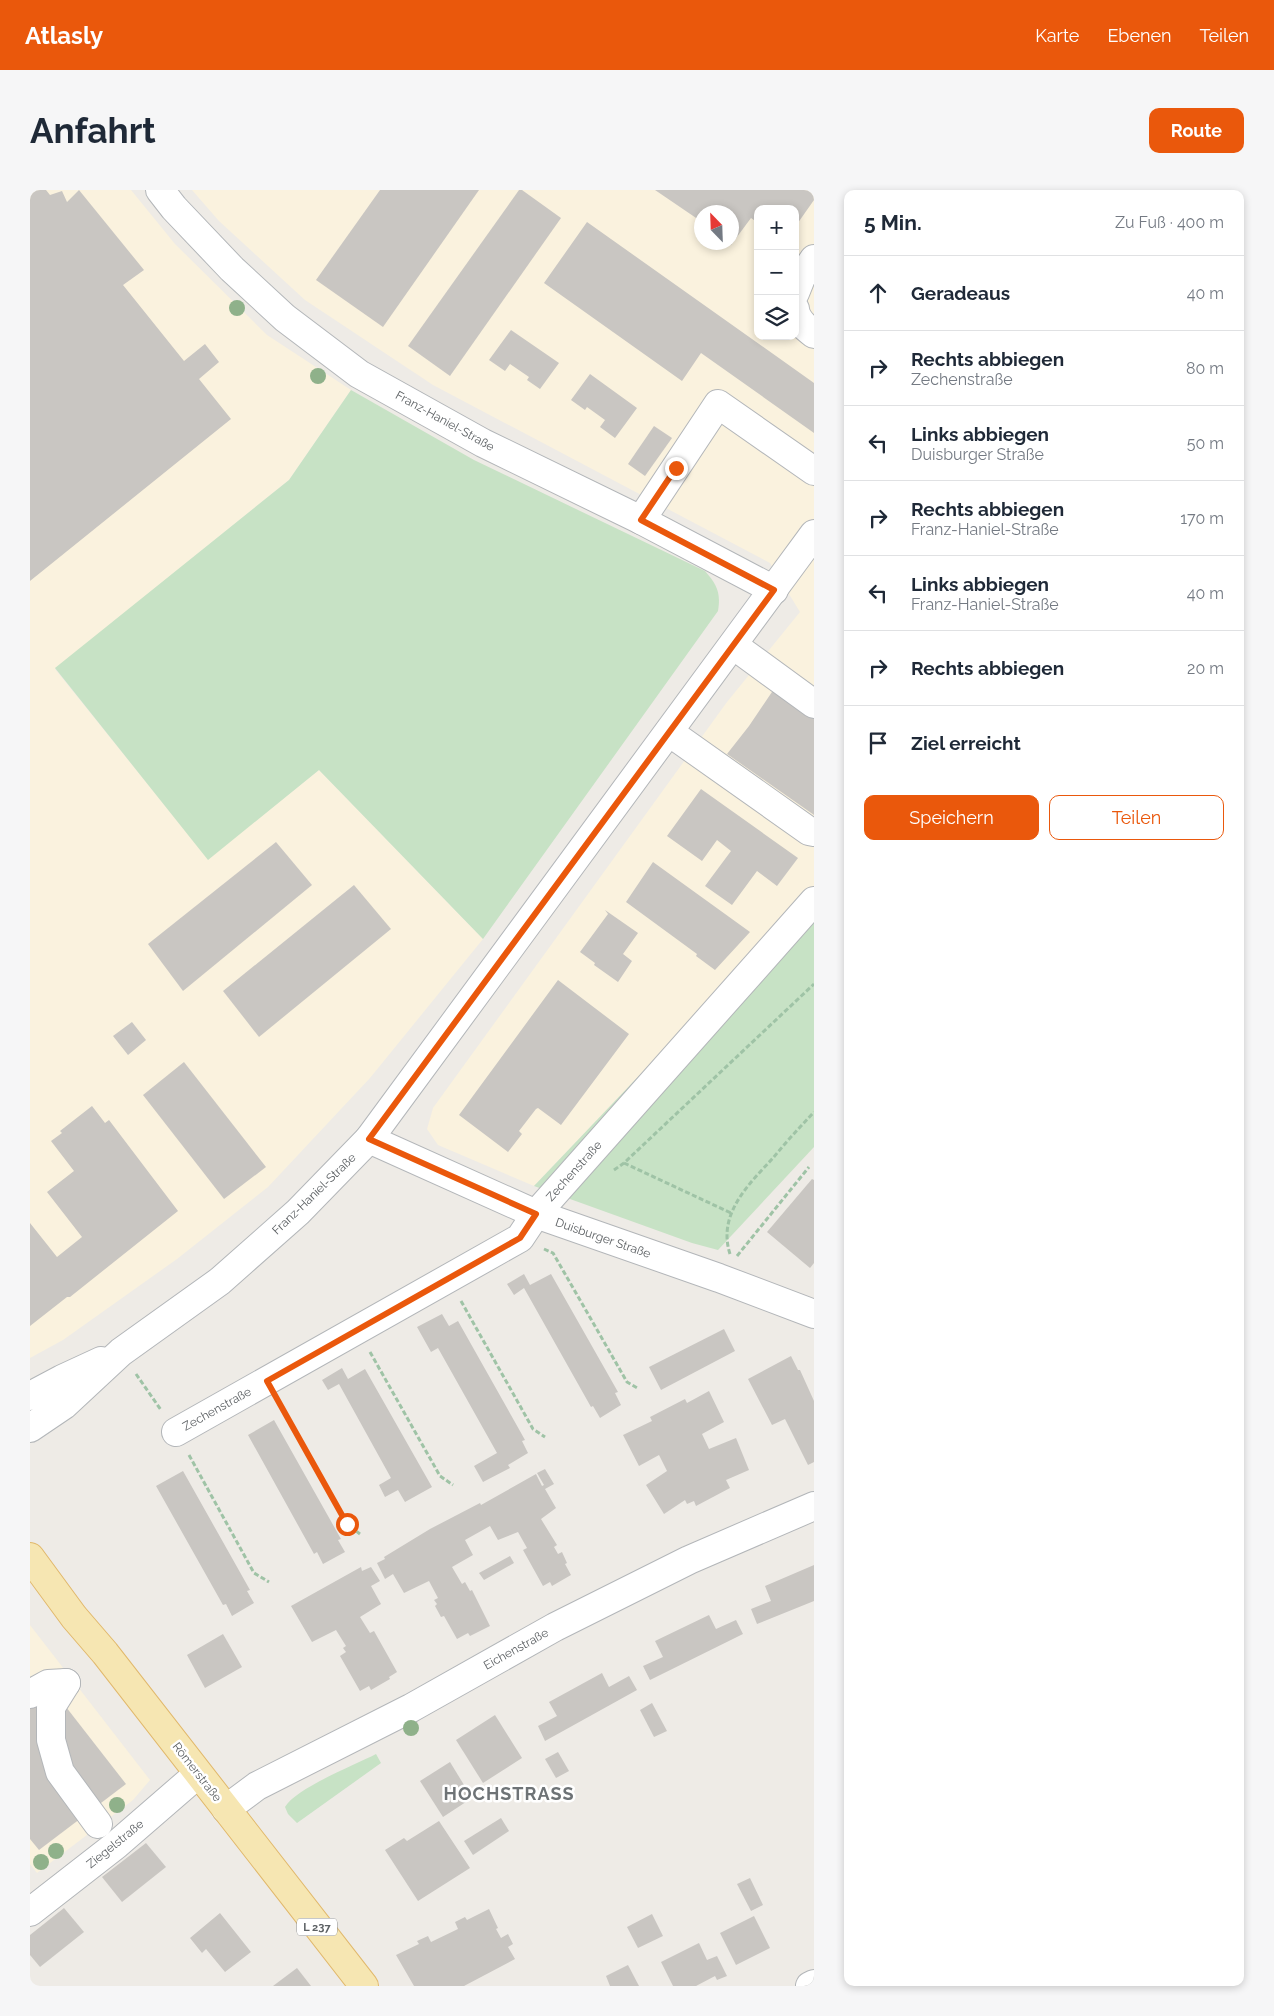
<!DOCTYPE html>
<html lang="de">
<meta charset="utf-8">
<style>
:root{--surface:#fff;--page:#f6f6f7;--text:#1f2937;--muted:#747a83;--line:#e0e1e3;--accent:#ea580c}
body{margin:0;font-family:Raleway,sans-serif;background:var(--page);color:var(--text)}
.controls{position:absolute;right:15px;top:15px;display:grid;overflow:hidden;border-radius:10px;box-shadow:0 2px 8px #0003}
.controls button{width:45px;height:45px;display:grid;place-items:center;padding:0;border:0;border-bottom:1px solid var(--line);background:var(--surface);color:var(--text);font:25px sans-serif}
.compass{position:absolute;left:664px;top:15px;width:45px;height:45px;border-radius:50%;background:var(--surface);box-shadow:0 2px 8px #0003;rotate:337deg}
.stop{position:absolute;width:15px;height:15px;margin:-11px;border:4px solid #ea580c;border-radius:50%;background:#fff}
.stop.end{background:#ea580c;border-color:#fff;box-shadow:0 1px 5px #0008}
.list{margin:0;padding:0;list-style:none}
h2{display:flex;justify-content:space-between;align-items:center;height:65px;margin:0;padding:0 20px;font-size:21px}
h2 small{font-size:16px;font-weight:400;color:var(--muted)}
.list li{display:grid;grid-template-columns:32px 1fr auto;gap:15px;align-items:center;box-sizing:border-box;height:75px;padding:0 20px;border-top:1px solid var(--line)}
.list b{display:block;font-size:19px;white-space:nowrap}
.list p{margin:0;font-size:16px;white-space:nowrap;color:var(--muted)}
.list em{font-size:16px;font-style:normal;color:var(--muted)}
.actions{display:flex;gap:10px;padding:15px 20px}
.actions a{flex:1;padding:11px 0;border:1px solid var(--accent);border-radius:10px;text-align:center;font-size:18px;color:var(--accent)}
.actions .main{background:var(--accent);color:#fff}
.icon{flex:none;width:28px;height:28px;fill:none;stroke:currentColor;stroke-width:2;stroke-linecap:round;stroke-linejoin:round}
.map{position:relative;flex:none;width:784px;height:1796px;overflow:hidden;border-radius:10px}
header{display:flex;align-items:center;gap:30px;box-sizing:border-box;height:70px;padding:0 25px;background:var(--accent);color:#fff}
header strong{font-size:24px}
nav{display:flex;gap:28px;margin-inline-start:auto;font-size:18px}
.intro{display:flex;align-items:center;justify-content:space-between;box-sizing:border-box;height:120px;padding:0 30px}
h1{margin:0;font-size:35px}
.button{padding:12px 22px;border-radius:10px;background:var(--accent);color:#fff;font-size:18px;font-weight:700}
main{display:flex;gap:30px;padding:0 30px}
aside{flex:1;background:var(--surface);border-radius:10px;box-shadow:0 2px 8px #0003}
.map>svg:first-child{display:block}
</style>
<header>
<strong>Atlasly</strong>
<nav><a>Karte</a><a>Ebenen</a><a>Teilen</a></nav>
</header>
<div class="intro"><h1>Anfahrt</h1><a class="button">Route</a></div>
<main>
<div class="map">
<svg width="784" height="1796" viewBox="0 0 784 1796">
<rect width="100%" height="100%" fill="#eeebe6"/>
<!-- commercial -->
<g fill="#faf2de" fill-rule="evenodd">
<polygon points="0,0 101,0 145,54 237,145 321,200 259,290 25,479 178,669 289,580 453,749 340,888 238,997 147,1069 33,1150 0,1168"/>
<path d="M162,0h622v702l-280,294 -96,-41 -11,-16 6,-21 294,-406 73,-90 -30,-49 -337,-178 -128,-85 -86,-79zM728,19h37v127h-37zM672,22h30v30h-30z"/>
<polygon points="0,1435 120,1590 103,1610 7,1683 0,1674"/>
</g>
<!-- green -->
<g fill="#c7e2c5">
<path d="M321,200l123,70 231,111c12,14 16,21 13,40l-235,328 -164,-169 -111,90 -153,-192 234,-188z"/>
<polygon points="784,702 784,957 688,1060 662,1053 504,996"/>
<path d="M346,1564l5,9 -84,60 -9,-9 -3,-7c11,-19 70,-42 91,-53z"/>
</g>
<!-- building -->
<g fill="#c9c6c2">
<polygon points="0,0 16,0 20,5 32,1 37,12 49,0 114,80 93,95 154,171 175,154 189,172 169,189 201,229 0,391"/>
<polygon points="350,0 449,0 353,137 286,90"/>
<polygon points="489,0 492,0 531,28 420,186 378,156"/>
<polygon points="625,0 784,0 784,10 765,37 765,19 728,19 728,33 721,28 701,55 702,22 672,22 672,32"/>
<polygon points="557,32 784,193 784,243 671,163 652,191 514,93"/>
<polygon points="481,140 529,173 510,199 497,190 499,187 480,174 475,181 459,170"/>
<polygon points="560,184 607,218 585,248 570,237 575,230 557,217 555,220 541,210"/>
<polygon points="624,236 642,248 615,286 598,274"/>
<polygon points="744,499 784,527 784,625 697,564 719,536"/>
<polygon points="671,599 768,668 747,696 727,681 702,715 675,696 701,661 687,650 672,671 637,646"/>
<polygon points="246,652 282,695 153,801 118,754"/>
<polygon points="623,672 720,742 685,780 666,766 667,764 596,712"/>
<polygon points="324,695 361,739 229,847 193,801"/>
<polygon points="575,720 608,743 593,764 602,771 588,792 564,775 565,773 550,762 578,724"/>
<polygon points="528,790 599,844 531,935 508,918 506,919 489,941 492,944 478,962 429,925"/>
<polygon points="102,832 116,850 98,865 83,846"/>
<polygon points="154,872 236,977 194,1009 113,905"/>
<polygon points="62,916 75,933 79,930 148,1021 40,1107 37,1107 0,1136 0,1033 27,1067 52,1047 17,1002 44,981 21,951 32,943 30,941"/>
<polygon points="782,989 784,990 784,1073 780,1078 737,1042"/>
<polygon points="494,1084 500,1095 521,1084 588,1202 585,1203 591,1215 570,1228 563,1216 561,1217 494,1098 484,1105 477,1094"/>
<polygon points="412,1124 419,1136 428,1131 495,1250 492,1251 498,1263 478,1275 480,1278 453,1292 444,1276 467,1263 408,1158 401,1162 387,1137"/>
<polygon points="694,1139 705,1161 631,1200 619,1177"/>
<polygon points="761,1166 768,1180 770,1180 784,1211 784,1272 778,1275 755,1229 742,1235 718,1189"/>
<polygon points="312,1178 318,1189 335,1179 402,1297 375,1312 368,1300 355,1307 349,1295 361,1288 309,1194 298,1200 292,1190"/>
<polygon points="679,1201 694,1232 672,1244 679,1259 706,1248 719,1280 696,1290 700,1298 666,1316 664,1311 657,1314 655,1310 634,1324 616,1295 637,1281 629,1265 609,1276 593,1245 622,1231 620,1227 655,1209 657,1213"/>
<polygon points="244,1230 311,1349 308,1350 315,1362 293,1374 287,1362 284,1364 218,1245"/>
<polygon points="515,1279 524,1294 515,1299 526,1318 511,1329 527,1355 524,1357 528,1364 532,1362 537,1373 535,1374 541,1385 522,1396 520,1392 513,1396 493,1360 497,1358 488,1342 468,1350 460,1336 435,1350 443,1365 422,1377 432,1394 435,1392 440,1401 442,1400 460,1436 440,1446 438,1443 427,1449 414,1426 411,1427 405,1416 407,1414 404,1410 408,1408 399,1391 374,1403 363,1384 355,1389 347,1373 355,1369 354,1367 400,1339 450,1313 451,1315 506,1284 512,1296 514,1295 507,1283"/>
<polygon points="153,1281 220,1400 217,1401 224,1413 202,1426 196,1414 193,1415 126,1296"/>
<polygon points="480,1366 484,1373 454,1390 449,1383"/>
<polygon points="784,1375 784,1411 727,1434 721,1419 741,1411 735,1396"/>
<polygon points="331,1377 332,1381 341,1377 350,1391 341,1396 351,1414 330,1427 340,1443 344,1441 367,1482 359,1487 360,1489 341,1500 339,1496 330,1501 310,1466 316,1462 313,1458 316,1456 306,1440 282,1452 261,1416"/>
<polygon points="679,1425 686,1439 706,1430 713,1444 620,1490 613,1476 633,1467 625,1451"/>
<polygon points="193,1444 212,1477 175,1498 157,1465"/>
<polygon points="572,1483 579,1497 599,1486 607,1500 515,1551 508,1536 527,1526 519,1512"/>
<polygon points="22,1499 96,1594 9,1660 0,1649 0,1516"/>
<polygon points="622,1513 637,1541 624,1547 610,1520"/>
<polygon points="465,1525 492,1568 453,1593 426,1550"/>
<polygon points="528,1562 539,1581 526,1588 515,1569"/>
<polygon points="420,1572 442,1608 413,1627 390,1591"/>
<polygon points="471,1628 479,1641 443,1665 434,1651"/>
<polygon points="409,1631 440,1678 388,1711 355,1660 374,1648 377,1651"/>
<polygon points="116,1653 136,1677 92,1712 72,1687"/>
<polygon points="720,1688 733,1715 721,1721 707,1694"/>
<polygon points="34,1718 54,1742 10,1777 0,1765 0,1745"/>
<polygon points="459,1719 468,1738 466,1739 471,1748 478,1744 483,1754 478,1757 485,1769 434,1796 384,1796 366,1765 389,1754 387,1751 398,1746 401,1752 428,1739 425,1732 435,1727 437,1730"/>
<polygon points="190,1723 221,1762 195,1782 176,1759 172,1763 160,1748"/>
<polygon points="622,1724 633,1746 608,1758 597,1737"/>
<polygon points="724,1726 740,1758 706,1775 690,1743"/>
<polygon points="669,1753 677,1770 687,1766 697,1786 687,1790 685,1786 666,1796 643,1796 631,1772"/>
<polygon points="598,1775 609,1796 580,1796 576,1786"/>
<polygon points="267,1778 281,1796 243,1796"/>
</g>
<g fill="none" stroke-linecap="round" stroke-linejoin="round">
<defs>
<g id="minor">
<polyline points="130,0 144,18 202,79 255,128 329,184 453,253 611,330 744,400"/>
<polyline points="765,103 771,88 784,69"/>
<path d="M765,119c1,11 11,19 19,25"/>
<polyline points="611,330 688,214 784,281"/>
<polyline points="703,455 784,514"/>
<polyline points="639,542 779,641 784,642"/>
<polyline points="339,949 506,1024 689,1088 784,1124"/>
<polyline points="0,1206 32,1189 71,1171"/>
<polyline points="0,1238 34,1215 91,1162 190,1091 268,1022 339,949 784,344"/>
<polyline points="146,1242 490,1048 506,1024 784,711"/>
<polyline points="36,1493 21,1517 21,1550 30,1582 68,1634"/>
<polyline points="0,1504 18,1494 36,1493"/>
<polyline points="196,1619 227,1596 381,1518 525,1437 659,1370 784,1316"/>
<polyline points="0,1722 86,1655 168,1584"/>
<polyline points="780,1796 784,1794"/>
</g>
<polyline id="major" points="0,1367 44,1427 75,1463 334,1796"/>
</defs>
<!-- minor casing -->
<use href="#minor" stroke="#b3b6b9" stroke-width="30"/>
<!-- major casing -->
<use href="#major" stroke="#e1b86b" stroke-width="30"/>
<!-- path -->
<g stroke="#9fc3a6" stroke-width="3" stroke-dasharray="5 2.5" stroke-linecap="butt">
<polyline points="594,973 701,1023"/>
<polyline points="584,980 594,973 784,794"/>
<polyline points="514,1059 523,1063 597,1192 609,1199"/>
<path d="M700,1064c-13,-40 19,-70 43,-96 13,-16 27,-31 41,-46"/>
<polyline points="707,1066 779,977"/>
<polyline points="431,1111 503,1239 515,1247"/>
<polyline points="340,1162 410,1286 423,1295"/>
<polyline points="106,1184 131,1220"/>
<polyline points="249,1214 317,1334 330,1344"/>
<polyline points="159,1265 224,1383 239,1392"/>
</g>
<!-- minor -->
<use href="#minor" stroke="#fff" stroke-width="28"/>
<!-- major -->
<use href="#major" stroke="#f6e6b2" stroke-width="28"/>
</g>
<!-- trees -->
<g fill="#8fb18a">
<circle cx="207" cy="118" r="8"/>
<circle cx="288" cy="186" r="8"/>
<circle cx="381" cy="1538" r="8"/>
<circle cx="87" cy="1615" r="8"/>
<circle cx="26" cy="1661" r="8"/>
<circle cx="11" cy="1672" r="8"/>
</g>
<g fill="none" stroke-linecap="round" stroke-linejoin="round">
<!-- route -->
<polyline stroke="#ea580c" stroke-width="6" points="317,1334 237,1191 490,1048 506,1024 339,949 744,400 611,330 646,278"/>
</g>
<g text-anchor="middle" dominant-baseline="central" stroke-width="5" stroke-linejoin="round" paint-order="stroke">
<!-- shield labels -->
<rect fill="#fff" stroke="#8e9092" stroke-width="1" x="267" y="1728.5" width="40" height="17" rx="4"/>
<g font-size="11" font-weight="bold" fill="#5d6164">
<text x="287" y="1737">L 237</text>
</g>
<!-- street labels -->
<g font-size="12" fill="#5d6164" stroke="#fff">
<text transform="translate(415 231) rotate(29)">Franz-Haniel-Straße</text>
<text transform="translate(544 981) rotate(-48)">Zechenstraße</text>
<text transform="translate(284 1004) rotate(-44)">Franz-Haniel-Straße</text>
<text transform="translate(573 1048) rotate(19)">Duisburger Straße</text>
<text transform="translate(187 1219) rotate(-29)">Zechenstraße</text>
<text transform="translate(486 1459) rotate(-29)">Eichenstraße</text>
<text transform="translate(167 1582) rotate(52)">Römerstraße</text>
<text transform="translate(85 1654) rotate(-39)">Ziegelstraße</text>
</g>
<!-- district labels -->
<g font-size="18" font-weight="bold" letter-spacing="1" fill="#6e7376" stroke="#fff">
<text x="479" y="1603">HOCHSTRASS</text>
</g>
</g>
</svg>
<div class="controls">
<button>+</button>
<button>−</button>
<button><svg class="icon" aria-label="layers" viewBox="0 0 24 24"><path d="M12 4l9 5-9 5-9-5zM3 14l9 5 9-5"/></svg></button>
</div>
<svg class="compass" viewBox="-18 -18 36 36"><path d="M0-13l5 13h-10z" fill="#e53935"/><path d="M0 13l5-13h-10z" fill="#747a83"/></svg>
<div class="stop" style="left:317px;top:1334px"></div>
<div class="stop end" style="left:646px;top:278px"></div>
</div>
<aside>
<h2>5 Min.<small>Zu Fuß · 400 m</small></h2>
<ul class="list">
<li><svg class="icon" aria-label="ahead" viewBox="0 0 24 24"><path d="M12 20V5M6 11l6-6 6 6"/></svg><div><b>Geradeaus</b></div><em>40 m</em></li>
<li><svg class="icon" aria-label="right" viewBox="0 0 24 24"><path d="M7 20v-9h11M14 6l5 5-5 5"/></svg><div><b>Rechts abbiegen</b><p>Zechenstraße</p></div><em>80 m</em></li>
<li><svg class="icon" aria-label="left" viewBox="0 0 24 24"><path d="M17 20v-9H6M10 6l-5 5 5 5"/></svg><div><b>Links abbiegen</b><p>Duisburger Straße</p></div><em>50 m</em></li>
<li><svg class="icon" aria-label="right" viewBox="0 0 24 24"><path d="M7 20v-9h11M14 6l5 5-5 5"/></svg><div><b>Rechts abbiegen</b><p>Franz-Haniel-Straße</p></div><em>170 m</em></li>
<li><svg class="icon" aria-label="left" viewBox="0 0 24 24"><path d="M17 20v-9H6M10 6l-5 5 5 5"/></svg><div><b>Links abbiegen</b><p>Franz-Haniel-Straße</p></div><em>40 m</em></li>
<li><svg class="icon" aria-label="right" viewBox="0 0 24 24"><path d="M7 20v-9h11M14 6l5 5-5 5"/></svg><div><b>Rechts abbiegen</b></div><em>20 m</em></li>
<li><svg class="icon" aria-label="arrive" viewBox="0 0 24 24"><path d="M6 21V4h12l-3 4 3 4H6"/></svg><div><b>Ziel erreicht</b></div></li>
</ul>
<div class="actions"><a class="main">Speichern</a><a>Teilen</a></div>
</aside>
</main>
